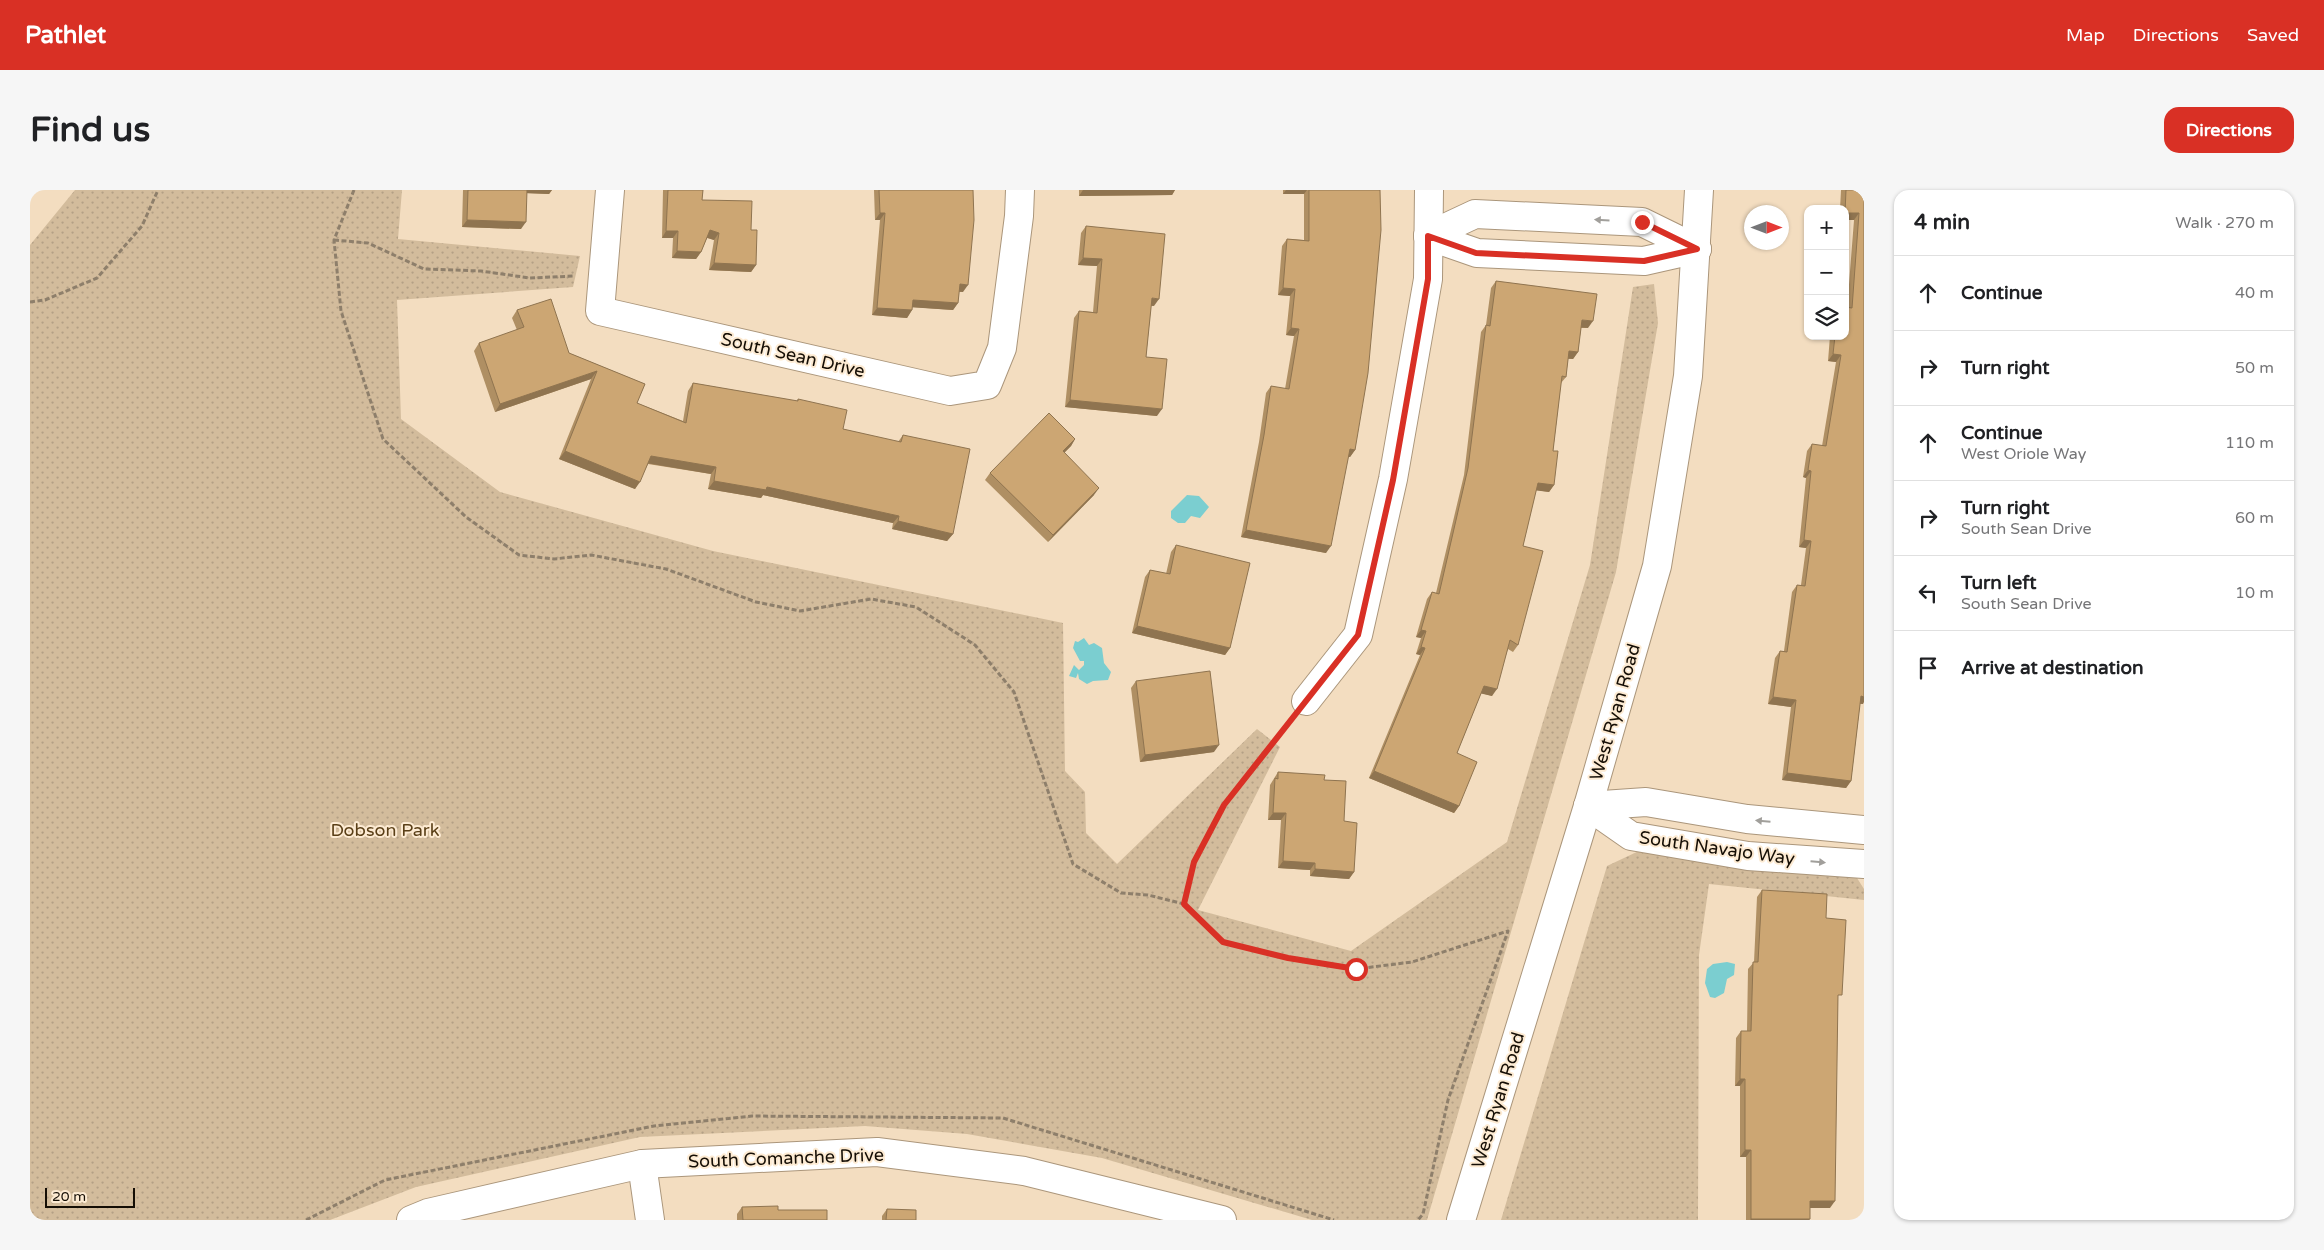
<!DOCTYPE html>
<meta charset="utf-8">
<style>
:root{--surface:#fff;--page:#f6f6f6;--text:#202124;--muted:#757577;--line:#e0e0e0;--accent:#d93025}
body{margin:0;font-family:"Varela Round",sans-serif;background:var(--page);color:var(--text)}
.controls{position:absolute;right:15px;top:15px;display:grid;overflow:hidden;border-radius:10px;box-shadow:0 1px 4px #0004}
.controls button{width:45px;height:45px;display:grid;place-items:center;padding:0;border:0;border-bottom:1px solid var(--line);background:var(--surface);color:var(--text);font:25px sans-serif}
.compass{position:absolute;left:1714px;top:15px;width:45px;height:45px;border-radius:50%;background:var(--surface);box-shadow:0 1px 4px #0004;rotate:90deg}
.scale{position:absolute;left:15px;bottom:12px;width:90px;box-sizing:border-box;padding-left:5px;border:2px solid #150e05;border-top:0;font-size:14px;line-height:18px;white-space:nowrap;color:#150e05;-webkit-text-stroke:4px #fdebd3;paint-order:stroke}
.stop{position:absolute;width:15px;height:15px;margin:-11px;border:4px solid #d93025;border-radius:50%;background:#fff}
.stop.end{background:#d93025;border-color:#fff;box-shadow:0 1px 5px #0008}
.list{margin:0;padding:0;list-style:none}
h2{display:flex;justify-content:space-between;align-items:center;height:65px;margin:0;padding:0 20px;font-size:21px}
h2 small{font-size:16px;font-weight:400;color:var(--muted)}
.list li{display:grid;grid-template-columns:32px 1fr auto;gap:15px;align-items:center;box-sizing:border-box;height:75px;padding:0 20px;border-top:1px solid var(--line)}
.list b{display:block;font-size:19px;white-space:nowrap}
.list p{margin:0;font-size:16px;white-space:nowrap;color:var(--muted)}
.list em{font-size:16px;font-style:normal;color:var(--muted)}
.icon{flex:none;width:28px;height:28px;fill:none;stroke:currentColor;stroke-width:2;stroke-linecap:round;stroke-linejoin:round}
.map{position:relative;flex:none;width:1834px;height:1030px;overflow:hidden;border-radius:15px}
header{display:flex;align-items:center;gap:30px;box-sizing:border-box;height:70px;padding:0 25px;background:var(--accent);color:#fff}
header strong{font-size:24px}
nav{display:flex;gap:28px;margin-inline-start:auto;font-size:18px}
.intro{display:flex;align-items:center;justify-content:space-between;box-sizing:border-box;height:120px;padding:0 30px}
h1{margin:0;font-size:35px}
.button{padding:12px 22px;border-radius:15px;background:var(--accent);color:#fff;font-size:18px;font-weight:700}
main{display:flex;gap:30px;padding:0 30px}
aside{flex:1;background:var(--surface);border-radius:15px;box-shadow:0 1px 4px #0004}
.map>svg:first-child{display:block}
</style>
<header>
<strong>Pathlet</strong>
<nav><a>Map</a><a>Directions</a><a>Saved</a></nav>
</header>
<div class="intro"><h1>Find us</h1><a class="button">Directions</a></div>
<main>
<div class="map">
<svg width="1834" height="1030" viewBox="0 0 1834 1030">
<defs>
<pattern id="park-dots" width="8" height="8" patternUnits="userSpaceOnUse" patternTransform="scale(1.25)"><rect width="8" height="8" fill="#d3bc9c"/><path d="M2 2h.1M6 6h.1" fill="none" stroke="#b4a085" stroke-width="1.8" stroke-linecap="round"/></pattern>
</defs>
<rect width="100%" height="100%" fill="#f3ddc0"/>
<!-- park -->
<g fill="url(#park-dots)">
<polygon points="45,0 372,0 368,49 550,66 543,97 367,110 371,229 470,302 683,361 1033,433 1035,581 1055,602 1056,643 1087,674 1227,539 1250,557 1168,720 1321,761 1477,652 1560,375 1603,97 1624,94 1628,133 1586,382 1397,1030 1282,1030 1072,968 937,944 835,936 610,947 386,997 300,1030 0,1030 0,55"/>
<polygon points="1611,660 1695,674 1827,688 1834,699 1834,710 1679,694 1669,765 1668,1030 1471,1030 1577,676"/>
</g>
<!-- water -->
<g fill="#7bced0">
<polygon points="1157,305 1169,306 1179,317 1170,328 1161,326 1155,333 1148,333 1141,328 1141,321"/>
<polygon points="1054,448 1059,455 1064,453 1072,458 1074,473 1081,482 1078,490 1063,491 1057,494 1049,489 1048,483 1046,488 1039,486 1044,475 1049,480 1054,475 1054,471 1050,471 1043,458 1045,451 1048,452"/>
<polygon points="1697,772 1705,774 1704,785 1697,789 1694,803 1685,808 1680,807 1675,793 1677,779 1683,774"/>
</g>
<g fill="none" stroke-linecap="round" stroke-linejoin="round">
<defs>
<g id="minor">
<polyline points="580,0 570,121 920,201 957,195 972,158 989,26 990,0"/>
<polyline points="1398,46 1445,24 1612,32 1667,59"/>
<polyline points="1398,46 1447,63 1614,71 1667,59"/>
<polyline points="1276,511 1328,445 1363,289 1398,89 1399,0"/>
<polyline points="1558,616 1601,646 1718,666 1834,674"/>
<polyline points="1558,616 1616,612 1717,629 1834,640"/>
<polyline points="612,974 620,1030"/>
<polyline points="381,1030 398,1023 612,974 847,962 994,981 1192,1030"/>
<polyline points="1431,1030 1558,616 1627,376 1658,186 1669,0"/>
</g>
</defs>
<!-- minor casing -->
<use href="#minor" stroke="#ab967b" stroke-width="30"/>
<!-- path -->
<g stroke="#8e7f6b" stroke-width="3" stroke-dasharray="5 2.5" stroke-linecap="butt">
<polyline points="324,0 304,50 311,121 353,249 436,327 489,365 524,369 561,365 636,379 726,412 770,421 841,409 886,417 945,455 984,502 1043,674 1091,703 1118,705 1154,714 1164,672 1194,615 1259,533"/>
<polyline points="304,50 338,53 394,79 451,81 500,88 545,86"/>
<polyline points="0,112 15,110 67,88 112,36 128,0"/>
<polyline points="1154,714 1193,751 1258,768 1326,779 1382,772 1478,741 1418,910 1393,1024 1388,1030"/>
<polyline points="276,1030 355,990 624,936 722,926 973,928 1304,1030"/>
</g>
<!-- minor -->
<use href="#minor" stroke="#fff" stroke-width="28"/>
</g>
<!-- wall -->
<g fill="#af8f63">
<polygon points="433,0 522,0 519,4 497,3 491,39 432,37"/>
<polygon points="633,0 673,0 672,10 721,40 726,75 721,82 679,80 684,50 677,48 671,62 666,69 642,68 643,48 632,48"/>
<polygon points="844,0 943,0 933,102 929,102 928,113 923,120 882,117 882,120 877,128 842,125 850,30 845,30"/>
<polygon points="1049,0 1145,0 1142,5 1049,6"/>
<polygon points="1253,0 1350,0 1325,260 1320,267 1318,267 1296,363 1211,347 1229,252 1236,203 1241,196 1255,199 1264,146 1256,145 1260,106 1248,105 1252,56 1257,49 1274,50 1274,4 1253,4"/>
<polygon points="1811,0 1834,0 1833,514 1830,514 1821,591 1816,598 1752,590 1761,517 1738,514 1745,468 1750,461 1754,461 1762,402 1767,395 1771,395 1776,358 1769,357 1776,288 1773,287 1777,261 1782,254 1792,256 1806,172 1798,171 1800,146 1815,146 1824,30 1815,19 1810,19"/>
<polygon points="1056,36 1124,116 1121,116 1116,167 1127,226 1035,217 1044,128 1049,121 1063,122 1067,76 1048,75 1051,43"/>
<polygon points="1466,91 1558,138 1551,138 1548,162 1543,169 1538,169 1536,187 1531,193 1523,261 1524,295 1519,302 1506,300 1493,356 1488,455 1483,462 1478,459 1462,506 1451,503 1427,563 1429,616 1424,623 1339,588 1390,465 1386,464 1391,448 1386,447 1397,409 1402,402 1406,403 1434,285 1451,142 1456,135 1461,98"/>
<polygon points="487,120 539,163 615,194 607,213 653,231 658,201 663,193 767,211 768,209 813,239 868,252 873,245 923,344 917,351 862,339 863,333 733,305 731,308 678,299 681,284 618,274 605,299 529,269 561,189 465,222 444,161 449,153 487,140 482,128"/>
<polygon points="1045,249 1041,256 1034,263 1064,305 1018,352 955,290 960,283"/>
<polygon points="1146,355 1200,458 1195,465 1102,443 1115,387 1120,380 1136,384 1141,362"/>
<polygon points="1106,491 1184,562 1110,572 1101,498"/>
<polygon points="1248,582 1294,590 1314,631 1324,682 1319,689 1280,686 1280,680 1248,678 1251,630 1238,630 1240,595"/>
<polygon points="1732,700 1796,728 1808,810 1800,1018 1780,1018 1779,1030 1716,1030 1716,967 1710,967 1710,896 1705,896 1706,848 1711,841 1717,841 1718,779 1724,772 1727,707"/>
<polygon points="712,1017 748,1020 797,1030 707,1030 707,1024"/>
<polygon points="857,1019 886,1030 852,1030 852,1026"/>
</g>
<!-- shaded-wall -->
<g fill="#8f7450">
<polygon points="494,0 522,0 519,4 492,3"/>
<polygon points="1053,0 1145,0 1142,5 1049,6"/>
<polygon points="1256,0 1277,0 1274,4 1253,4"/>
<polygon points="850,23 855,23 850,30 845,30"/>
<polygon points="1815,23 1829,23 1824,30 1815,30"/>
<polygon points="437,30 496,32 491,39 432,37"/>
<polygon points="680,40 689,43 684,50 675,47"/>
<polygon points="636,41 648,41 643,48 632,48"/>
<polygon points="647,61 671,62 666,69 642,68"/>
<polygon points="1053,68 1072,69 1067,76 1048,75"/>
<polygon points="684,73 726,75 721,82 679,80"/>
<polygon points="930,94 938,95 933,102 925,101"/>
<polygon points="1253,98 1265,99 1260,106 1248,105"/>
<polygon points="1122,108 1129,109 1124,116 1117,115"/>
<polygon points="883,110 928,113 923,120 878,117"/>
<polygon points="847,118 882,120 877,128 842,125"/>
<polygon points="1552,130 1563,131 1558,138 1547,137"/>
<polygon points="1261,138 1269,139 1264,146 1256,145"/>
<polygon points="1539,161 1548,162 1543,169 1534,168"/>
<polygon points="1803,164 1811,165 1806,172 1798,171"/>
<polygon points="567,181 561,189 465,222 470,214"/>
<polygon points="1040,210 1132,219 1127,226 1035,217"/>
<polygon points="1045,249 1041,256 1028,269 1033,261"/>
<polygon points="1320,259 1325,260 1320,267 1315,266"/>
<polygon points="535,261 610,292 605,299 529,269"/>
<polygon points="621,266 686,277 681,284 616,273"/>
<polygon points="1778,280 1781,281 1776,288 1773,287"/>
<polygon points="684,291 737,297 869,326 863,333 733,305 731,308 678,299"/>
<polygon points="1508,293 1524,295 1519,302 1503,300"/>
<polygon points="1069,298 1064,305 1018,352 1023,345"/>
<polygon points="868,331 923,344 917,351 862,339"/>
<polygon points="1216,340 1301,356 1296,363 1211,347"/>
<polygon points="1774,350 1781,351 1776,358 1769,357"/>
<polygon points="1107,436 1200,458 1195,465 1102,443"/>
<polygon points="1391,440 1396,441 1391,448 1386,447"/>
<polygon points="1391,457 1395,458 1390,465 1386,464"/>
<polygon points="1454,496 1467,499 1462,506 1449,503"/>
<polygon points="1831,506 1834,507 1834,512 1833,514 1826,513"/>
<polygon points="1743,507 1766,510 1761,517 1738,514"/>
<polygon points="1189,555 1184,562 1110,572 1115,565"/>
<polygon points="1344,581 1429,616 1424,623 1339,588"/>
<polygon points="1757,583 1821,591 1816,598 1752,590"/>
<polygon points="1243,623 1256,623 1251,630 1238,630"/>
<polygon points="1253,671 1285,673 1280,680 1248,678"/>
<polygon points="1285,679 1324,682 1319,689 1280,686"/>
<polygon points="1710,889 1715,889 1710,896 1705,896"/>
<polygon points="1715,960 1721,960 1716,967 1710,967"/>
<polygon points="1780,1011 1805,1011 1800,1018 1775,1018"/>
<polygon points="1721,1029 1780,1029 1779,1030 1720,1030"/>
</g>
<!-- building -->
<g fill="#cca673" stroke="#8f7450">
<polygon points="438,0 497,0 496,32 437,30"/>
<polygon points="638,0 673,0 672,10 722,11 721,40 727,40 726,75 684,73 689,43 680,40 671,62 647,61 648,41 636,41"/>
<polygon points="849,0 943,0 944,30 938,95 930,94 928,113 883,110 882,120 847,118 855,23 850,23"/>
<polygon points="1279,0 1350,0 1351,40 1338,183 1325,260 1320,259 1301,356 1216,340 1234,245 1241,196 1259,199 1269,139 1261,138 1265,99 1253,98 1257,49 1279,51"/>
<polygon points="1816,0 1834,0 1834,507 1831,506 1821,591 1757,583 1766,510 1743,507 1750,461 1757,462 1767,395 1775,396 1781,351 1774,350 1781,281 1778,280 1782,254 1796,256 1811,165 1803,164 1805,146 1815,146 1815,117 1822,118 1829,23 1815,23"/>
<polygon points="1056,36 1135,44 1129,109 1122,108 1116,167 1137,169 1132,219 1040,210 1049,121 1067,123 1072,69 1053,68"/>
<polygon points="1466,91 1567,104 1563,131 1552,130 1548,162 1539,161 1536,187 1532,186 1523,261 1528,261 1524,295 1508,293 1493,356 1513,361 1488,455 1480,450 1467,499 1454,496 1427,563 1447,572 1429,616 1344,581 1395,458 1391,457 1396,441 1391,440 1402,402 1409,404 1438,278 1456,135 1460,136"/>
<polygon points="521,109 539,163 615,194 607,213 656,233 663,193 768,211 768,209 817,220 813,239 871,252 873,245 940,259 923,344 868,331 869,326 737,297 736,300 684,291 686,277 621,266 610,292 535,261 567,181 470,214 449,153 494,137 487,120"/>
<polygon points="1019,223 1045,249 1033,261 1069,298 1023,345 960,283"/>
<polygon points="1146,355 1220,373 1200,458 1107,436 1120,380 1140,384"/>
<polygon points="1180,481 1189,555 1115,565 1106,491"/>
<polygon points="1248,582 1295,585 1294,590 1316,591 1314,631 1327,633 1324,682 1285,679 1285,673 1253,671 1256,623 1243,623 1245,588 1248,589"/>
<polygon points="1732,700 1797,704 1796,728 1816,730 1812,805 1808,805 1805,1011 1780,1011 1780,1029 1721,1029 1721,960 1715,960 1715,889 1710,889 1711,841 1721,841 1723,772 1728,772"/>
<polygon points="748,1016 748,1020 797,1020 797,1030 713,1030 712,1017"/>
<polygon points="857,1019 886,1020 886,1030 856,1030"/>
</g>
<!-- one-way arrows -->
<defs><path id="oneway-solid" d="M-6-.8H1V-3.2L6.5 0L1 3.2V.8H-6Z" transform="scale(1.25)"/></defs>
<g fill="#a19f9b">
<use href="#oneway-solid" transform="translate(1572 30) rotate(-177)"/>
<use href="#oneway-solid" transform="translate(1733 631) rotate(-175)"/>
<use href="#oneway-solid" transform="translate(1788 672) rotate(5)"/>
</g>
<g fill="none" stroke-linecap="round" stroke-linejoin="round">
<!-- route -->
<polyline stroke="#d93025" stroke-width="6" points="1326,779 1258,768 1193,752 1154,714 1164,672 1194,615 1328,445 1363,290 1398,89 1398,46 1446,63 1614,71 1667,59 1612,32"/>
</g>
<g text-anchor="middle" dominant-baseline="central" stroke-width="4" stroke-linejoin="round" paint-order="stroke">
<!-- street labels -->
<g font-size="18" fill="#150e05" stroke="#fdebd3">
<text transform="translate(763 165) rotate(13)">South Sean Drive</text>
<text transform="translate(1585 522) rotate(-74)">West Ryan Road</text>
<text transform="translate(1687 658) rotate(8)">South Navajo Way</text>
<text transform="translate(1468 910) rotate(-73)">West Ryan Road</text>
<text transform="translate(756 968) rotate(-2)">South Comanche Drive</text>
</g>
<!-- park labels -->
<g font-size="18" fill="#5a3f17" stroke="#fdebd3">
<text x="355" y="640">Dobson Park</text>
</g>
</g>
</svg>
<div class="controls">
<button>+</button>
<button>−</button>
<button><svg class="icon" aria-label="layers" viewBox="0 0 24 24"><path d="M12 4l9 5-9 5-9-5zM3 14l9 5 9-5"/></svg></button>
</div>
<svg class="compass" viewBox="-18 -18 36 36"><path d="M0-13l5 13h-10z" fill="#e53935"/><path d="M0 13l5-13h-10z" fill="#757577"/></svg>
<div class="scale">20 m</div>
<div class="stop" style="left:1326px;top:779px"></div>
<div class="stop end" style="left:1612px;top:32px"></div>
</div>
<aside>
<h2>4 min<small>Walk · 270 m</small></h2>
<ul class="list">
<li><svg class="icon" aria-label="ahead" viewBox="0 0 24 24"><path d="M12 20V5M6 11l6-6 6 6"/></svg><div><b>Continue</b></div><em>40 m</em></li>
<li><svg class="icon" aria-label="right" viewBox="0 0 24 24"><path d="M7 20v-9h11M14 6l5 5-5 5"/></svg><div><b>Turn right</b></div><em>50 m</em></li>
<li><svg class="icon" aria-label="ahead" viewBox="0 0 24 24"><path d="M12 20V5M6 11l6-6 6 6"/></svg><div><b>Continue</b><p>West Oriole Way</p></div><em>110 m</em></li>
<li><svg class="icon" aria-label="right" viewBox="0 0 24 24"><path d="M7 20v-9h11M14 6l5 5-5 5"/></svg><div><b>Turn right</b><p>South Sean Drive</p></div><em>60 m</em></li>
<li><svg class="icon" aria-label="left" viewBox="0 0 24 24"><path d="M17 20v-9H6M10 6l-5 5 5 5"/></svg><div><b>Turn left</b><p>South Sean Drive</p></div><em>10 m</em></li>
<li><svg class="icon" aria-label="arrive" viewBox="0 0 24 24"><path d="M6 21V4h12l-3 4 3 4H6"/></svg><div><b>Arrive at destination</b></div></li>
</ul>
</aside>
</main>
